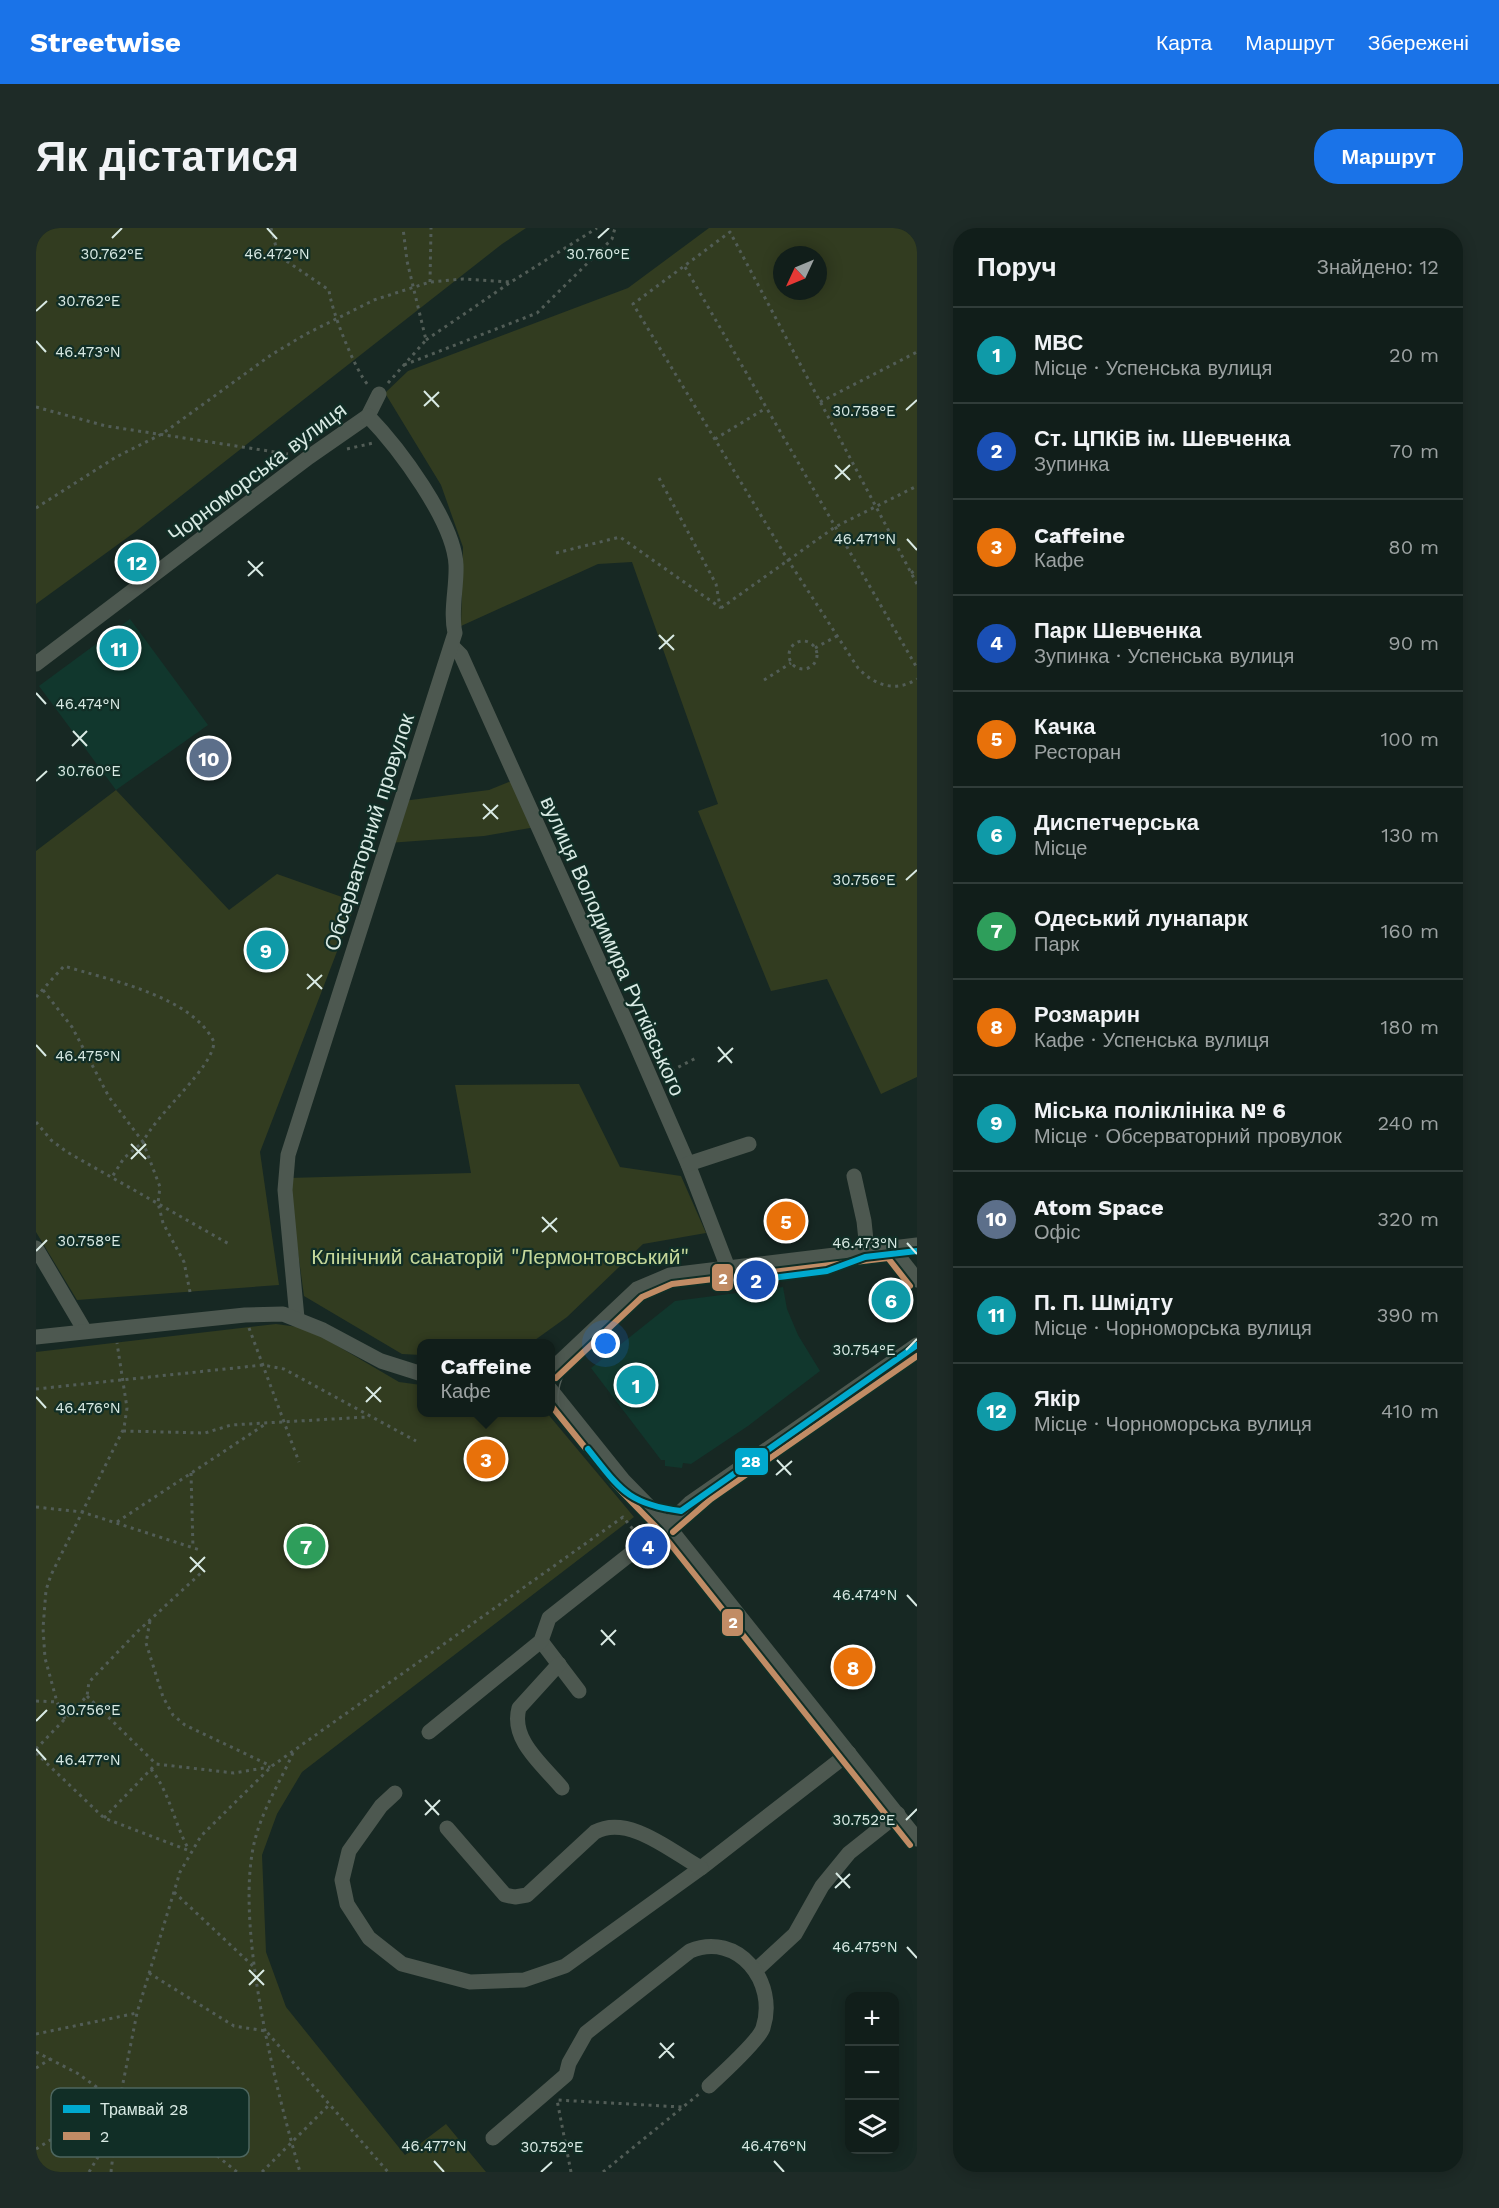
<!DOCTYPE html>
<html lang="uk">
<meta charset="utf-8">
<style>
:root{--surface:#111e1a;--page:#1e2b27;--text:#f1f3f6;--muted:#9ca2a2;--line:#303c39;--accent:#1a73e8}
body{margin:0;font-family:"Work Sans",sans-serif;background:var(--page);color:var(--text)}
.controls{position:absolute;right:18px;bottom:18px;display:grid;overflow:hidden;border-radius:12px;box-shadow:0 3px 15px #0003}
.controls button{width:54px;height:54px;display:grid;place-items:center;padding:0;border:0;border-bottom:2px solid var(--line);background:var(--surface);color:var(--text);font:30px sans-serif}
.compass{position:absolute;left:737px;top:18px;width:54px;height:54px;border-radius:50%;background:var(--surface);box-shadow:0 3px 15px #0003;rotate:226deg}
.you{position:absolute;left:570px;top:1116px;width:21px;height:21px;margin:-15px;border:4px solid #fff;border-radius:50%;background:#1a73e8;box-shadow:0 0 0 9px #1a73e833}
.badge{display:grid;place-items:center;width:39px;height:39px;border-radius:50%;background:var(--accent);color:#fff;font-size:20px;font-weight:700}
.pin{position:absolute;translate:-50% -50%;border:3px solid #fff;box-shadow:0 2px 6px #0006}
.popup{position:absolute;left:381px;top:1111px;width:138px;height:78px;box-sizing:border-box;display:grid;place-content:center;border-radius:12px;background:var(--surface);filter:drop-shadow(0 2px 4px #0005);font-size:20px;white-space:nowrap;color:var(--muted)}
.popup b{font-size:22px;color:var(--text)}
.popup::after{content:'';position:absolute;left:50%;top:100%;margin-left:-12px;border:12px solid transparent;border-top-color:var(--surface)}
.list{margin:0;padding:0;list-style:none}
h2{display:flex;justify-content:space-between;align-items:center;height:78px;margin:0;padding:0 24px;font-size:26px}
h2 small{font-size:20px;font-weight:400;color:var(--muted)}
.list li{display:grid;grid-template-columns:39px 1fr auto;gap:18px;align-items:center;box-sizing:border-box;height:96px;padding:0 24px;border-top:2px solid var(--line)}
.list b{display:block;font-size:22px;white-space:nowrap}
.list p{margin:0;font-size:20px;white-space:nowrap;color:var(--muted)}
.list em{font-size:20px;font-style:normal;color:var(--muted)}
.icon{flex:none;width:33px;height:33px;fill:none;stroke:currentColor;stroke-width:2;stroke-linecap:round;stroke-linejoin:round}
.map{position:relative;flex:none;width:881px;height:1944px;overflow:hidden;border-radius:24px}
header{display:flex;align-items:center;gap:36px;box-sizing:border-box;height:84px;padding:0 30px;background:var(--accent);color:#fff}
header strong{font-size:28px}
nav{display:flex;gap:33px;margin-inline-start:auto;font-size:21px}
.intro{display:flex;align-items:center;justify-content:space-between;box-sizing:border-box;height:144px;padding:0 36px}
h1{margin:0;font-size:42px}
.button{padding:15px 27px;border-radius:24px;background:var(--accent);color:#fff;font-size:21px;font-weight:700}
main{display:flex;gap:36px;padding:0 36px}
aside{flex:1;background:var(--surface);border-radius:24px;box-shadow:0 3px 15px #0003}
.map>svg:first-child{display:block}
</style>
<header>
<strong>Streetwise</strong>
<nav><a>Карта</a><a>Маршрут</a><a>Збережені</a></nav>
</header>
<div class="intro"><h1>Як дістатися</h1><a class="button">Маршрут</a></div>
<main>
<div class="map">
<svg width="881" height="1944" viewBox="0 0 881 1944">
<rect width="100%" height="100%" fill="#172823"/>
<!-- built -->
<g fill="#11372d">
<polygon points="94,391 172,497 80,562 3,458"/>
<polygon points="747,1059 751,1081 762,1107 784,1143 712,1198 655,1236 647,1235 646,1240 629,1238 629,1232 625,1232 555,1140 639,1073"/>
</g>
<!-- green -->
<g fill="#323c20" fill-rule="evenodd">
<polygon points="0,0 490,0 466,16 99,304 0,376"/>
<path d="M673,0h208v849l-36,17 -54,-115 -56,12 -73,-180 20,-7 -86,-242 -34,2 -137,62 2,-79 -22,-62 -56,-92 23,-22 220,-83zM746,27h36v36h-36z"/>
<polygon points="478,552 500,599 448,608 352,615 367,573 453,562"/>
<polygon points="80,562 193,682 241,646 320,674 224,924 243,1057 41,1072 0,1004 0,623"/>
<polygon points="543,856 584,939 645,948 670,1005 607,1016 531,1089 499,1112 488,1116 386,1116 385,1127 366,1126 268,1068 252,950 435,945 419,857"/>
<polygon points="240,1096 262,1099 288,1110 363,1154 385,1157 386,1184 511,1185 598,1289 266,1544 241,1586 226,1627 230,1724 250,1779 369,1927 410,1896 450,1944 0,1944 0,1124"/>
</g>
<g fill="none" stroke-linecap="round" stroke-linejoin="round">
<!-- path -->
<g stroke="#525d57" stroke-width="3" stroke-dasharray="3 4.5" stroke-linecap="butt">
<path d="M235,0l5,19 9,13 44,30c2,20 26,80 39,95"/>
<polyline points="649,39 881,440"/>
<polyline points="394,54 395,0"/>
<polyline points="390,112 475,54 561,0"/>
<polyline points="368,137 501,85 576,11 579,0"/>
<polyline points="352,155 390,112 371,33 367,0"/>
<polyline points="784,174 881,124"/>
<polyline points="0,179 70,198 252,226"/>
<polyline points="679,211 730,180"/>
<polyline points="311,221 337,215"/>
<polyline points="623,250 680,356 684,378"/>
<polyline points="0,280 80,229 126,206 235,127 270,106 338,72 394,54 427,51 475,54"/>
<polyline points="520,325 584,309 685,380"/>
<polyline points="875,345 881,341"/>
<path d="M881,356l-187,-352 -97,72 155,256 70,108c16,17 37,25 59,11"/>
<polyline points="685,380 799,299 881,258"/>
<circle cx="767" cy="427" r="14"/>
<polyline points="779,420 801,408"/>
<polyline points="728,452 755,435"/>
<polyline points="7,762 36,799 73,869 107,914 88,930 76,949"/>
<path d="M0,769l28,-31c45,14 128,30 150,76 -1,26 -57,71 -71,100l17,45 -2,16 5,20 21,39 6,30"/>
<polyline points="629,846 662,829"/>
<polyline points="0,894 15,912 31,924 193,1016"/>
<polyline points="213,1100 263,1234"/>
<polyline points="0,1161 227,1137 248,1141 380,1213"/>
<polyline points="87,1203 169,1205 195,1197 331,1189"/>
<polyline points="155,1245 157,1320"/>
<polyline points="0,1279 46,1284 164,1322"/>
<polyline points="81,1294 228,1197"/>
<polyline points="114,1393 110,1415 127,1469 137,1487 149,1497 235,1538"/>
<polyline points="51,1468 120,1536 198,1545 234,1539"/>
<polyline points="0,1473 21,1474"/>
<polyline points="29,1491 21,1474 9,1430 7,1400 10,1362 15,1347 88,1200 91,1180 81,1115"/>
<polyline points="0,1521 51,1468 53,1454 102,1403 165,1345"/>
<polyline points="0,1525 68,1590 154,1623"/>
<path d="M257,1525c-12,27 -29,54 -37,83 -24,82 20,254 44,336"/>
<path d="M115,1541c19,24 23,54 38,81"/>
<polyline points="68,1590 120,1536"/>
<polyline points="138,1664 219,1740"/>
<polyline points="113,1745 198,1798 230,1803 352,1944"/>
<polyline points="0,1806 101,1785"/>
<polyline points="0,1824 41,1845 83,1875 133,1894 164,1914 201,1944"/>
<polyline points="0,1840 16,1830"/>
<polyline points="0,1921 45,1893 83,1875"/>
<polyline points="53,1944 80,1899"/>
<polyline points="75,1944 83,1875 101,1785 144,1644 165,1608 236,1538 587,1289 600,1305"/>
<polyline points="226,1944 294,1876"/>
<polyline points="535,1944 521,1872 646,1879"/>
<polyline points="567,1944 663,1866"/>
</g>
<!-- minor -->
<g stroke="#4d5850" stroke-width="15">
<polyline points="416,418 425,427 595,805 652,936 692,1040"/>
<polyline points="0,436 273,229 332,188 343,166"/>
<polyline points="652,936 713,916"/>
<polyline points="818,948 828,993 831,1022"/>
<polyline points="0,1020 49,1103"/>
<polyline points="856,1020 881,1052"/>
<path d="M261,1090l-12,-128 3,-35 167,-522c-5,-22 2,-46 1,-68 -2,-44 -58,-118 -88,-149"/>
<polyline points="0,1109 209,1087 247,1086 287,1102 345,1133 386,1146"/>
<polyline points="514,1143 601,1061 634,1047 881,1017"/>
<polyline points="514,1161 587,1252 631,1297 881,1611"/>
<polyline points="505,1413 543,1463"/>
<path d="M523,1436l-40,44c-9,32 24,57 43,80"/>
<polyline points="393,1504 505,1413 513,1390 631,1297 654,1275 881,1117"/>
<polyline points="359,1565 345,1578 313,1623 306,1652 311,1676 333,1710 366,1736 434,1754 488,1752 529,1738 665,1640 813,1525"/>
<path d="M411,1600l58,67 10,2 12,-2 68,-63c34,-18 77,20 106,36"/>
<polyline points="720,1742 759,1706 786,1658 813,1625 862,1586"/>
<path d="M457,1910l73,-63 3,-12 17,-30 104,-82c48,-20 88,31 73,77 -4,12 -42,47 -54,58"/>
</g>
<!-- tram -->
<g stroke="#55605a" stroke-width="1.5">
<polyline points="710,1048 808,1037"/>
<path d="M552,1221c-11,-14 -30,-32 -30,-51 0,-11 5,-26 12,-34 15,-19 69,-72 90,-78 31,-9 64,-2 96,-6"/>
</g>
<defs>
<g id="bus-1">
<polyline points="520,1150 606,1069 636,1056 852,1030 874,1058"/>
<polyline points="514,1176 580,1258 624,1303 874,1617"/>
<polyline points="637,1304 675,1271 881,1128"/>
</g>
</defs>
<!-- bus-1 casing -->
<use href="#bus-1" stroke="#112e26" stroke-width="10"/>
<!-- bus-1 -->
<use href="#bus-1" stroke="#c18c65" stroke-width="6"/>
<defs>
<g id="tram-1">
<polyline points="720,1052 791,1043 829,1029 881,1023"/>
<path d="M552,1221c32,40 39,55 93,62l236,-166"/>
</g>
</defs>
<!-- tram-1 casing -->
<use href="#tram-1" stroke="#112e26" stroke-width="10"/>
<!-- tram-1 -->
<use href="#tram-1" stroke="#00a9ce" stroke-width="6"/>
</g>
<!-- ticks -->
<path fill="none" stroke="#d9eae4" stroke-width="2" d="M231,0l10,11M76,10l10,-10M562,10l11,-10M0,83l11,-10M0,113l10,11M388,163l15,16M388,178l15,-14M870,182l11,-10M799,237l15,15M799,251l15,-14M871,311l10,11M212,333l15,15M212,348l15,-14M623,407l15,15M623,421l15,-14M0,465l10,11M37,503l14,15M36,518l15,-15M0,553l11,-10M447,576l15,15M447,591l15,-14M870,652l11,-10M271,746l15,15M271,761l15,-14M0,817l10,11M682,819l14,16M682,834l15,-14M95,916l15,15M95,931l15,-15M506,989l15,15M506,1004l15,-14M871,1015l10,11M0,1023l11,-11M870,1122l11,-11M330,1159l15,15M0,1169l10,11M330,1174l15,-15M741,1232l14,15M740,1247l16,-14M154,1329l15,15M154,1344l15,-15M871,1367l10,11M565,1402l14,15M565,1417l15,-15M0,1493l11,-11M0,1521l10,11M389,1572l14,15M389,1587l15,-15M870,1592l11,-11M800,1645l14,15M799,1660l15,-14M871,1719l10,11M213,1742l15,15M213,1757l15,-15M624,1815l14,15M623,1830l15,-15M398,1933l10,11M738,1933l10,11M505,1944l11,-10"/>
<g text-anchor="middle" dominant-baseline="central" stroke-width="4.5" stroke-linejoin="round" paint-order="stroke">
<!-- street labels -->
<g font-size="21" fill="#d9eae4" stroke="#112e26">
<text transform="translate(221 244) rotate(-37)">Чорноморська вулиця</text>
<text transform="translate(333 604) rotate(-72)">Обсерваторний провулок</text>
<text transform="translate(577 718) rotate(66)">вулиця Володимира Рутківського</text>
</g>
<!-- park labels -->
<g font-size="21" fill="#c6d89a" stroke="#112e26">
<text x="464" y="1028">Клінічний санаторій "Лермонтовський"</text>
</g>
</g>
<!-- legend -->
<rect x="15" y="1860" width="198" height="69" rx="9" fill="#112e26" stroke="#4d665f" stroke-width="1.5"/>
<rect x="27" y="1877" width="27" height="8" fill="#00a9ce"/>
<rect x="27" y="1904" width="27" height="8" fill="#c18c65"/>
<g font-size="16" fill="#d9eae4">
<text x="64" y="1887">Трамвай 28</text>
<text x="64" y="1914">2</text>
</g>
<g font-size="15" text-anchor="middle" fill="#d9eae4" stroke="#112e26" stroke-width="4.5" stroke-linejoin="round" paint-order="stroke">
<text x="76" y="31">30.762°E</text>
<text x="562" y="31">30.760°E</text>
<text x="241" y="31">46.472°N</text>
<text x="53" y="78">30.762°E</text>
<text x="52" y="129">46.473°N</text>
<text x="828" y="188">30.758°E</text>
<text x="829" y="316">46.471°N</text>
<text x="52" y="481">46.474°N</text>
<text x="53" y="548">30.760°E</text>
<text x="828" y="657">30.756°E</text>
<text x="52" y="833">46.475°N</text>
<text x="53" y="1018">30.758°E</text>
<text x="829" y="1020">46.473°N</text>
<text x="828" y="1127">30.754°E</text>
<text x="52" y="1185">46.476°N</text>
<text x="829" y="1372">46.474°N</text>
<text x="53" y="1487">30.756°E</text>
<text x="52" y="1537">46.477°N</text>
<text x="828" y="1597">30.752°E</text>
<text x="829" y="1724">46.475°N</text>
<text x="398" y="1923">46.477°N</text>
<text x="738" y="1923">46.476°N</text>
<text x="516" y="1924">30.752°E</text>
</g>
<g stroke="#112e26" stroke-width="2">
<rect x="675" y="1035" width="23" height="29" rx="6" fill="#c18c65"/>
<rect x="698" y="1219" width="35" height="29" rx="6" fill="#00a9ce"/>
<rect x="685" y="1380" width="23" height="29" rx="6" fill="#c18c65"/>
</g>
<g font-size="16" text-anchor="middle" font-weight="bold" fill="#fff">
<text x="687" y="1056">2</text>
<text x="715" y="1239">28</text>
<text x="697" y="1400">2</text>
</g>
</svg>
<div class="controls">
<button>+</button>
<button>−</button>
<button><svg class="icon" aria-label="layers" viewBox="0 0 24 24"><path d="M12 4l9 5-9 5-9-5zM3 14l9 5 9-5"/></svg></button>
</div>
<svg class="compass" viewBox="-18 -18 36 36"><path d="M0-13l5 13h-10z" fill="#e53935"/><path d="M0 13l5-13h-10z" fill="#9ca2a2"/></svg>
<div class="you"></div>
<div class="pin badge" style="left:600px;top:1157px;background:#0f9aa8">1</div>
<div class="pin badge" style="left:720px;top:1052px;background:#1a4fb4">2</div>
<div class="pin badge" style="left:450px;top:1231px;background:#e8710a">3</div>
<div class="popup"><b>Caffeine</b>Кафе</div>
<div class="pin badge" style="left:612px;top:1318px;background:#1a4fb4">4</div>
<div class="pin badge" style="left:750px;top:993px;background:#e8710a">5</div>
<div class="pin badge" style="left:855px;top:1072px;background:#0f9aa8">6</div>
<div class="pin badge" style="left:270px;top:1318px;background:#2e9e5b">7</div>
<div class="pin badge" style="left:817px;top:1439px;background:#e8710a">8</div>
<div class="pin badge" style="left:230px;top:722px;background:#0f9aa8">9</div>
<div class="pin badge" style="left:173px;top:530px;background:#5c6f8a">10</div>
<div class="pin badge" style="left:83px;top:420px;background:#0f9aa8">11</div>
<div class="pin badge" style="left:101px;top:334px;background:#0f9aa8">12</div>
</div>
<aside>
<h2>Поруч<small>Знайдено: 12</small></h2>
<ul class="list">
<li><span class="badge" style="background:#0f9aa8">1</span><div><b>МВС</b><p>Місце · Успенська вулиця</p></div><em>20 m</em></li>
<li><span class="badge" style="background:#1a4fb4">2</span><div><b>Ст. ЦПКіВ ім. Шевченка</b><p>Зупинка</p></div><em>70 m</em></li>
<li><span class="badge" style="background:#e8710a">3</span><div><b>Caffeine</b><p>Кафе</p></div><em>80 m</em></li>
<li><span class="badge" style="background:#1a4fb4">4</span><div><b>Парк Шевченка</b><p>Зупинка · Успенська вулиця</p></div><em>90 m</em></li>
<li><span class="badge" style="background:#e8710a">5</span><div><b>Качка</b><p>Ресторан</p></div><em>100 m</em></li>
<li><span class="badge" style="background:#0f9aa8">6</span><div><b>Диспетчерська</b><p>Місце</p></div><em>130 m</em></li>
<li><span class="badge" style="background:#2e9e5b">7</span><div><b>Одеський лунапарк</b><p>Парк</p></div><em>160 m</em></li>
<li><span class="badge" style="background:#e8710a">8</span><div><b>Розмарин</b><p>Кафе · Успенська вулиця</p></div><em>180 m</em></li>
<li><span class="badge" style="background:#0f9aa8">9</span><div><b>Міська поліклініка № 6</b><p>Місце · Обсерваторний провулок</p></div><em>240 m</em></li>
<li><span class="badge" style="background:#5c6f8a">10</span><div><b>Atom Space</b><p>Офіс</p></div><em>320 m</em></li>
<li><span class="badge" style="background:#0f9aa8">11</span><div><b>П. П. Шмідту</b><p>Місце · Чорноморська вулиця</p></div><em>390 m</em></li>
<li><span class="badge" style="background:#0f9aa8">12</span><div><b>Якір</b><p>Місце · Чорноморська вулиця</p></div><em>410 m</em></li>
</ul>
</aside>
</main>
